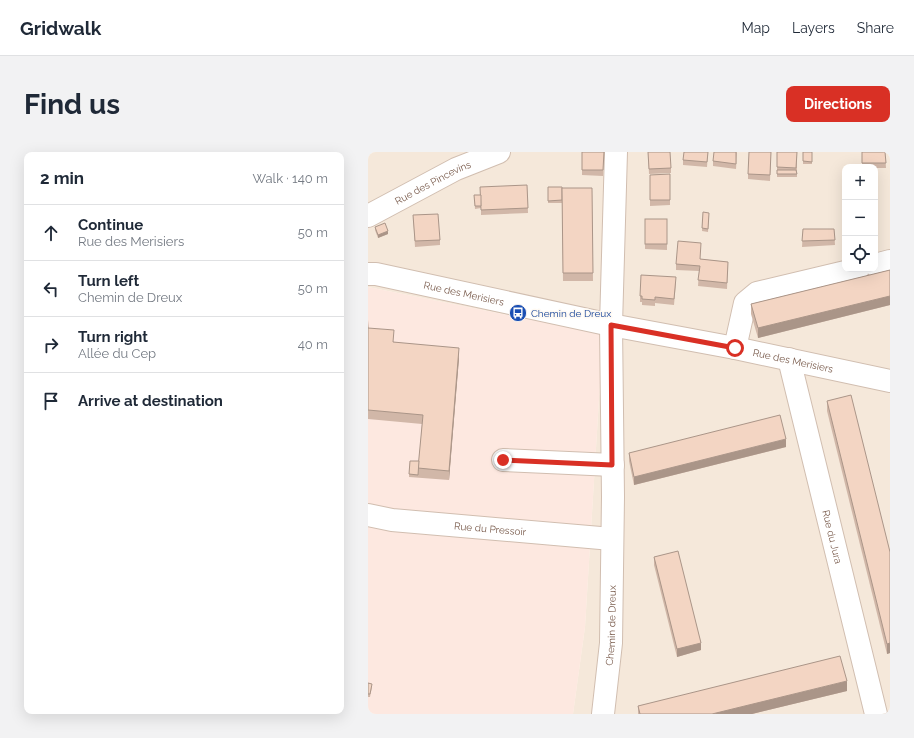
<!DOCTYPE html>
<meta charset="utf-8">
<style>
:root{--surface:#fff;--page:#f2f2f3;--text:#1f2937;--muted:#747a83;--line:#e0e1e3;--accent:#d93025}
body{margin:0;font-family:Raleway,sans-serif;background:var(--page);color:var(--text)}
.controls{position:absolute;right:12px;top:12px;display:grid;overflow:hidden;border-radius:8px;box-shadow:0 4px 16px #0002}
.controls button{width:36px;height:36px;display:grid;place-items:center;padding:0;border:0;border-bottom:1px solid var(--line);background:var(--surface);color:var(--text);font:20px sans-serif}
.stop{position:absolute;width:12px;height:12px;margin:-9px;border:3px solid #d93025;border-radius:50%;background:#fff}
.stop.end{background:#d93025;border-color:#fff;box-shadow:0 1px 4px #0008}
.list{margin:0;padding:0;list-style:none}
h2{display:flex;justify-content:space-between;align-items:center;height:52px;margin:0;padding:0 16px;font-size:17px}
h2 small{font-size:13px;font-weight:400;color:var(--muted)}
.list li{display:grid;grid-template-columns:26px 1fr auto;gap:12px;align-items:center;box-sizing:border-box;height:56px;padding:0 16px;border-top:1px solid var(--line)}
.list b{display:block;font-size:15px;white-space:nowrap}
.list p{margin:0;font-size:13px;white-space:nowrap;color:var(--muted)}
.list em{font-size:13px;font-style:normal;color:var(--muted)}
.icon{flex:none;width:22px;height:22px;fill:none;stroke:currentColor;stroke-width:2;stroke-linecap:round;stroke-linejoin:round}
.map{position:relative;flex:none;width:522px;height:562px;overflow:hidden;border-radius:8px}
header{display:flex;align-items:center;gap:24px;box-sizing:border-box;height:56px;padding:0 20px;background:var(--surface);border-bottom:1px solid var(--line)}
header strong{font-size:19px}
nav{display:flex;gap:22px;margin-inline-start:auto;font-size:14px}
.intro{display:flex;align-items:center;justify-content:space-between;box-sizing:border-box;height:96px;padding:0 24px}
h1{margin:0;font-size:28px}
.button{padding:10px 18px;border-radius:8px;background:var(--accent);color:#fff;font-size:14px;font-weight:700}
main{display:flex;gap:24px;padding:0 24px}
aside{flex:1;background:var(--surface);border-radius:8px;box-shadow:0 4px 16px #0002}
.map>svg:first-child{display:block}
</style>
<header>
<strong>Gridwalk</strong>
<nav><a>Map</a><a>Layers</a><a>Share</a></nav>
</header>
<div class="intro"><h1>Find us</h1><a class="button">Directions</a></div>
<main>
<aside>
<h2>2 min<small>Walk · 140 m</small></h2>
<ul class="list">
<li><svg class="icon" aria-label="ahead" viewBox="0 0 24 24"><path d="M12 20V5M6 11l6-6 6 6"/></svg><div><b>Continue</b><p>Rue des Merisiers</p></div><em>50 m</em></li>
<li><svg class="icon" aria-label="left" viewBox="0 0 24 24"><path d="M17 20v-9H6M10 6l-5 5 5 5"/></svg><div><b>Turn left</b><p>Chemin de Dreux</p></div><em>50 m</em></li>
<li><svg class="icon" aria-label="right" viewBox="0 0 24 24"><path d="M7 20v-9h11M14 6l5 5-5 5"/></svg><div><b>Turn right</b><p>Allée du Cep</p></div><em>40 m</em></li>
<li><svg class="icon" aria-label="arrive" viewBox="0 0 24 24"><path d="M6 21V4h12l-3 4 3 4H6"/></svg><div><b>Arrive at destination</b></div></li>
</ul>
</aside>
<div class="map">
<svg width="522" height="562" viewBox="0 0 522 562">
<rect width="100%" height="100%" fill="#fdf6ec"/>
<!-- residential -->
<path fill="#f5e8da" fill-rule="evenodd" d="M0,0h522v562h-317l12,-87 18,-293 -235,-47zM477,15h30v102h-30z"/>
<!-- commercial -->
<polygon fill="#fde8e0" points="0,135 235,182 217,475 205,562 0,562"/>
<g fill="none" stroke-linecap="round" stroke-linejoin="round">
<defs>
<g id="minor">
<path id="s1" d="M0,64l88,-47 43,-17"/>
<polyline points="507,113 522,109"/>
<path id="s2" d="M0,122h8l235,51 124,23 155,33"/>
<polyline points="367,196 377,151 389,141 490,117"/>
<path id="s3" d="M421,207l87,355"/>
<polyline points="135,308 245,313"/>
<path id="s4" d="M0,363l24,5 220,19"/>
<path id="s5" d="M235,562l8,-71 2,-146 -2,-172 5,-173"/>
</g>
</defs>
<!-- minor casing -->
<use href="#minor" stroke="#d1beb0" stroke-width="24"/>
<!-- minor -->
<use href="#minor" stroke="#fff" stroke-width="22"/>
</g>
<!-- wall -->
<g fill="#d1b7a8">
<polygon points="214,0 236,0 235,24 214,23"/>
<polygon points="280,0 303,16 303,21 281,22"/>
<polygon points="340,0 339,15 315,13 315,8"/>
<polygon points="369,0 368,17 345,14 345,9"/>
<polygon points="403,0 402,29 380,27 380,22"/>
<rect x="409" y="0" width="20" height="25"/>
<rect x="435" y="0" width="9" height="12"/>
<polygon points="494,0 517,0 518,16 507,16 507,15 494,15"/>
<polygon points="302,22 302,53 282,54 282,23"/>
<polygon points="159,33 160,61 113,63 113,56 107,57 106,43 113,43"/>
<polygon points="180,35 194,40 224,36 225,129 195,129 194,51 180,51"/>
<polygon points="335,60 341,64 340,80 334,79"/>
<polygon points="45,63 72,88 72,93 47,95"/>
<polygon points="277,67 299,67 299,98 277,97"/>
<polygon points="7,75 20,82 10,86 7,78"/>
<polygon points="435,77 466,77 467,93 434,95"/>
<polygon points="332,107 360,110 359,137 330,134 331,119 308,118 308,112"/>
<polygon points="522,118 522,153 390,186 383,162 383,152"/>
<polygon points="308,130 306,153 287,151 287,154 274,153 274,150 272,150 272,144"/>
<polygon points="0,168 1,176 26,190 91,206 81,328 41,325 42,309 51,309 54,272 0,267"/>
<polygon points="459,249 522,400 522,501 519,502 459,259"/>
<polygon points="418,295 266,333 261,309 261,301"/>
<polygon points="286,405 333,498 309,505 286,413"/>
<polygon points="0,531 4,535 2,545 0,545"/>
<polygon points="479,539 384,562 270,562 270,554"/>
</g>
<!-- shaded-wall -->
<g fill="#aa9588">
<polygon points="20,79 20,82 10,86 10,83"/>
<polygon points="522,144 522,153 390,186 390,176"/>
<polygon points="91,196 91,206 81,328 81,319"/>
<polygon points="418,287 418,295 266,333 266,325"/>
<polygon points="333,491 333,498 309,505 309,497"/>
<polygon points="522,491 522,501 519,502 519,492"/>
<polygon points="479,529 479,539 384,562 344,562"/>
</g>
<!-- building -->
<g fill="#f3d5c3" stroke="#aa9588">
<polygon points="214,0 236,0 235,18 214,18"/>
<polygon points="280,0 302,0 303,16 281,17"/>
<polygon points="316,0 340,0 339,10 315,8"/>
<polygon points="346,0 368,0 368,12 345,9"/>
<polygon points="381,0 403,0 402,23 380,22"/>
<polygon points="409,0 429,0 428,16 409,15"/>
<polygon points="435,0 444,0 444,10 435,9"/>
<polygon points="494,0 517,0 518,11 494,11"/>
<polygon points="409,18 428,18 429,22 409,22"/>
<polygon points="302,22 302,48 282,48 282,23"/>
<polygon points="159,33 160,56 113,58 112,35"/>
<polygon points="180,35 194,35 194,48 180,49"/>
<polygon points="194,36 224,36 225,121 195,121"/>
<polygon points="106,43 113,43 113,54 107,54"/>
<polygon points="335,60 341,61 340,77 334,76"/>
<polygon points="70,62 72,88 47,89 45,63"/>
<rect x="277" y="67" width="22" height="25"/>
<polygon points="17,71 20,79 10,83 7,75"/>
<polygon points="435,77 466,77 467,88 434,89"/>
<polygon points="310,89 333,91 332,107 360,110 359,131 330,128 332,114 308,112"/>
<polygon points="522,118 522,144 390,176 383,152"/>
<polygon points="273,123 308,125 306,147 287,145 287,148 274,147 274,144 272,144"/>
<polygon points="0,176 26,178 25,190 91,196 81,319 50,316 55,263 0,258"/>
<polygon points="483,243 522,400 522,491 519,492 459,249"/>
<polygon points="412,263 418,287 266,325 261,301"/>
<polygon points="42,309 51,309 50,323 41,322"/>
<polygon points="310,399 333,491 309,497 286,405"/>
<polygon points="472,504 479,529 344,562 272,562 270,554"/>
<polygon points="0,531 4,532 2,542 0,542"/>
</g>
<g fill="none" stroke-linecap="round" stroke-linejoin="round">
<!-- route -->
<polyline stroke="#d93025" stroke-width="5" points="135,308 244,313 243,173 367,196"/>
</g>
<!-- icons -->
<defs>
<symbol id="bus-disc" viewBox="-11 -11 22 22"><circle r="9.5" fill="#1a4fb4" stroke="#fffaf3"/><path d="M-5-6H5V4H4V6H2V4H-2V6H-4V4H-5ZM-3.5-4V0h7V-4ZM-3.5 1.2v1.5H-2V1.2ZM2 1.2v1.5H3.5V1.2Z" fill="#fff"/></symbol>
</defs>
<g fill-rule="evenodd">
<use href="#bus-disc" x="140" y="151" width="20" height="20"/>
</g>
<g text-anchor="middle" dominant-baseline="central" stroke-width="3" stroke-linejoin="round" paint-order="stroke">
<!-- street labels -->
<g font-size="10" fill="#7a5c4d" stroke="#fffaf3">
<text stroke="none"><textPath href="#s1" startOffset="73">Rue des Pincevins</textPath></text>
<text stroke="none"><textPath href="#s2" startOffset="98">Rue des Merisiers</textPath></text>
<text stroke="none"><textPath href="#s2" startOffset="434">Rue des Merisiers</textPath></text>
<text stroke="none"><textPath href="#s4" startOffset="123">Rue du Pressoir</textPath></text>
<text stroke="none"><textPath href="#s3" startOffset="183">Rue du Jura</textPath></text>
<text stroke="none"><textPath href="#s5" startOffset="89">Chemin de Dreux</textPath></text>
</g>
<!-- transit labels -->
<g font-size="10" fill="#164399" stroke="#fffaf3" text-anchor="start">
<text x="163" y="161">Chemin de Dreux</text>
</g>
</g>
</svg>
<div class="controls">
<button>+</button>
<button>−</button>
<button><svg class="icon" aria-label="locate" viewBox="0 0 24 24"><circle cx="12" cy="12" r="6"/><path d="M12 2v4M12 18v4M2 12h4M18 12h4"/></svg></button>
</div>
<div class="stop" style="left:367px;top:196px"></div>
<div class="stop end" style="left:135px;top:308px"></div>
</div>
</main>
